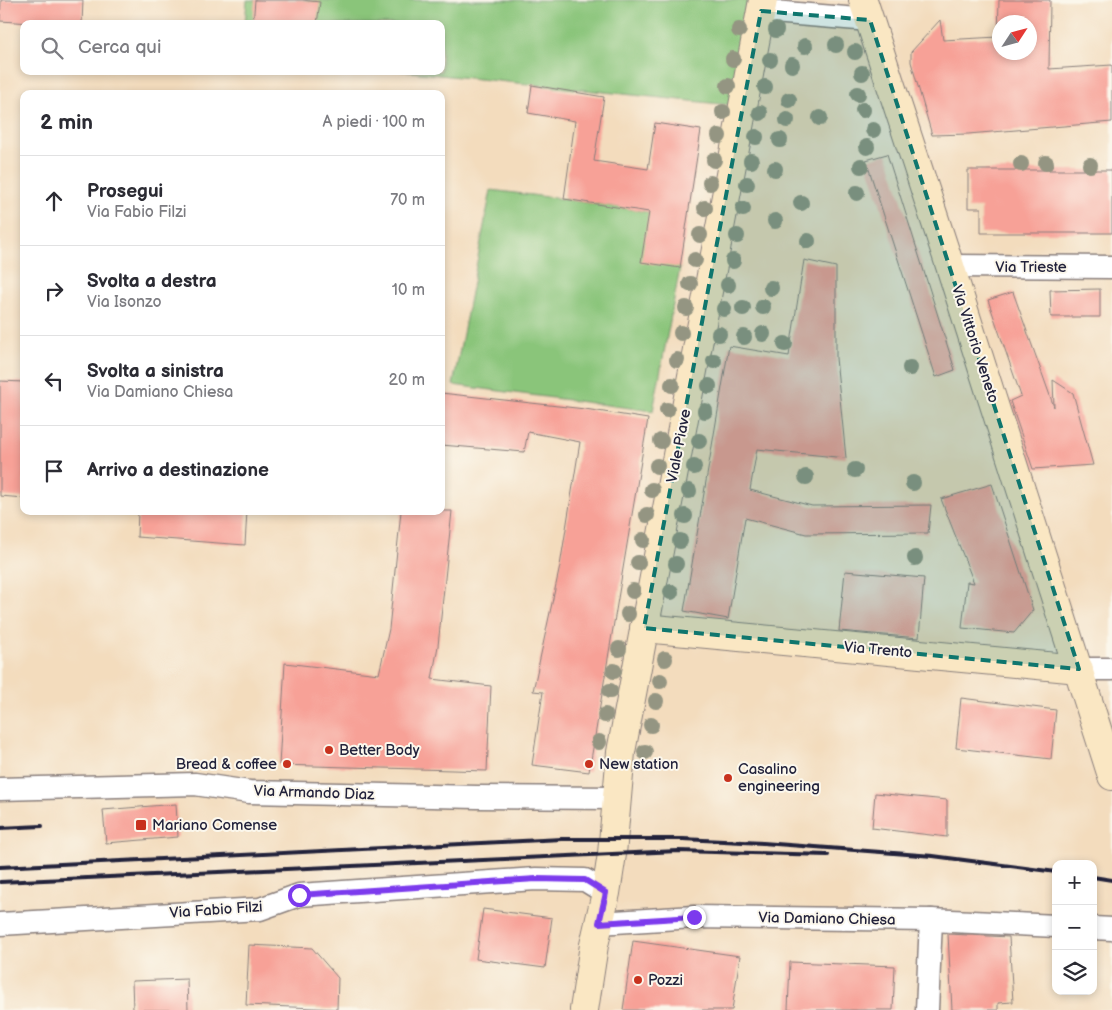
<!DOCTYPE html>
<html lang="it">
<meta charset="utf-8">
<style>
:root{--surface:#fff;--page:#f7f7f7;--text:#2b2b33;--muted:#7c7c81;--line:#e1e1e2}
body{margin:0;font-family:"Balsamiq Sans",sans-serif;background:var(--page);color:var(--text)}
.controls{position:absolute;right:15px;bottom:15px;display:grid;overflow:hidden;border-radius:10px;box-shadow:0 2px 8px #0003}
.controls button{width:45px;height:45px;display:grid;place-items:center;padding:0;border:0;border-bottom:1px solid var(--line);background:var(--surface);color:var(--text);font:25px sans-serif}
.compass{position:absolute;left:992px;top:15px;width:45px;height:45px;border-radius:50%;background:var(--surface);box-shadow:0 2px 8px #0003;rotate:54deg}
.stop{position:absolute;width:15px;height:15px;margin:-11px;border:4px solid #7c3aed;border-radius:50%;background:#fff}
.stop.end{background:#7c3aed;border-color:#fff;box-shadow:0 1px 5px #0008}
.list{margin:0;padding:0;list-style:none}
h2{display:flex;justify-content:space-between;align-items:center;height:65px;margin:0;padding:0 20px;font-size:21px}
h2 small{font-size:16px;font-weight:400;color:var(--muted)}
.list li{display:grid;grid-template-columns:32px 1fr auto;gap:15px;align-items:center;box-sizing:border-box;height:90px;padding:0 20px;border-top:1px solid var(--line)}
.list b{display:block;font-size:19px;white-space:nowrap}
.list p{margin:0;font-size:16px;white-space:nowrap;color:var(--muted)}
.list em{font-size:16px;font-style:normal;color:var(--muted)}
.icon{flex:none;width:28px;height:28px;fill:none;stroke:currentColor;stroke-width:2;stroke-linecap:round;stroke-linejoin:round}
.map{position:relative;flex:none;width:1112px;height:1010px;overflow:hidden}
.search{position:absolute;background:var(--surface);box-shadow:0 2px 8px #0003;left:20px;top:20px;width:425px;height:55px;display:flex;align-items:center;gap:12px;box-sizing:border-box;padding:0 18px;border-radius:10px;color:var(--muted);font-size:19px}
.panel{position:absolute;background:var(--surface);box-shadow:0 2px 8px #0003;left:20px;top:90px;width:425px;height:425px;border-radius:10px}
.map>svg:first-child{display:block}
</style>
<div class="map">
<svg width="1112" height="1010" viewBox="0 0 1112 1010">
<rect width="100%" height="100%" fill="#fbf7ec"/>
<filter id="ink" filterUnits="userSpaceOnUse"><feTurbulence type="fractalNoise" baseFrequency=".02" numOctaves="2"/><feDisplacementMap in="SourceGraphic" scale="10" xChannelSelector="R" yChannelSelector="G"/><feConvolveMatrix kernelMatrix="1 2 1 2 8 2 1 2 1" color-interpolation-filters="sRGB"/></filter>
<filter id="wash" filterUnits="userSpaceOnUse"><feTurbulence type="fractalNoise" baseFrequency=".0096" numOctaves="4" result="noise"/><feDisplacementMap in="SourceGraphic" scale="20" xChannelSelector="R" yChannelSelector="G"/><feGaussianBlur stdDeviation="1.12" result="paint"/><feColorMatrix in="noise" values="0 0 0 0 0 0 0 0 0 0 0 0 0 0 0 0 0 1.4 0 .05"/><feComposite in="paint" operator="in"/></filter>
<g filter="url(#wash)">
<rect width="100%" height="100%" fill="#f3dcbd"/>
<!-- green -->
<g fill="#8ac57a" stroke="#56745a">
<polygon points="247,0 748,0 739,106 401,71 441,71 441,24 245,24"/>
<polygon points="491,190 564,199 649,212 680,268 653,411 453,385"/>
</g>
<g id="blocks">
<!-- building -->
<g fill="#f7a197" fill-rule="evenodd">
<polygon points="1,0 83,0 82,24 47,24 0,21"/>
<polygon points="255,0 302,0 320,2 317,24 253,24"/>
<path d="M999,0h51l-1,69 63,-4v57l-144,12 -36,1 -21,-73v-10l29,-32 3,20 55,-3zM1000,22h30v30h-30z"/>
<polygon points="532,85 604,97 594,161 648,169 655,123 701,130 680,268 641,262 649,212 564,199 575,121 528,113"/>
<polygon points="887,154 955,370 936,377 866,160"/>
<polygon points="968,170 1112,170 1112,233 981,233 981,208 968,208"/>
<polygon points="804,260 836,267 836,358 846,458 757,449 750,490 812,506 931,505 928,533 806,534 745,518 728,619 684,611 729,346 789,356"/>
<polygon points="1100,289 1100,317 1051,317 1050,290"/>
<polygon points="1013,292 1054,407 1053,380 1073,393 1093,465 1033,469 1010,401 1021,396 988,300"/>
<polygon points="0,381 24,382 24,498 0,496"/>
<polygon points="441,393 585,409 648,419 589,772 532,765 543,692 533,691 560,566 580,442 528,432 524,452 441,445"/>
<polygon points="992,484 1033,610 1014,633 962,628 967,582 974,583 941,499"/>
<polygon points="138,511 247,511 245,545 137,537"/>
<polygon points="401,511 452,511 438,646 432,679 491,686 487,771 279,765 285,663 379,674 389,629"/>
<polygon points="845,571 924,578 919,638 839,631"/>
<polygon points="961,698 1056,710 1051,759 956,748"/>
<polygon points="875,793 947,800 947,837 872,828"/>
<polygon points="176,804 178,837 106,843 103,810"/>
<polygon points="483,909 552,918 545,968 476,959"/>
<polygon points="948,934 1009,937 1013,1002 998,1003 998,1010 952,1010"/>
<polygon points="633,941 740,956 732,1010 623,1010"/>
<polygon points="249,945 312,948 338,978 337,1009 246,1005"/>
<polygon points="790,962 895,966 893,1010 788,1010"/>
<polygon points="187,979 188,1010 133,1010 132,981"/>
</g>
</g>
</g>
<g filter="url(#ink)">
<use href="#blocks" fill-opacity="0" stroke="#8a7f7c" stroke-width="1"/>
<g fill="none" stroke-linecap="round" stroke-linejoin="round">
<defs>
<g id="street">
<polyline points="761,11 870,20"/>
<polyline points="950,266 1112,267"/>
<polyline points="1079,669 1112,669"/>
<polyline points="0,789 195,784 249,792 477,797 617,798"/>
<polyline points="599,923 694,917 931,920 1056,926"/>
<polyline points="0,924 260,909 299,895 536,879 585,880 606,893"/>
<polyline points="1093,928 1112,929"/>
<polyline points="927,1010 931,920"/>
</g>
<g id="secondary">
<polyline points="863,0 950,266 1112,776"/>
<polyline points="644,628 1079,669"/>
<polyline points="584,1010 594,945 606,893 612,854 621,752 763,0"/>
</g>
</defs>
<!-- street casing -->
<use href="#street" stroke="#8a7f7c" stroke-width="25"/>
<!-- secondary casing -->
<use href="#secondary" stroke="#8a7f7c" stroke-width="30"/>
<!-- street -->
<use href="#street" stroke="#fff" stroke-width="22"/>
<!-- secondary -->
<use href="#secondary" stroke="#fae7c3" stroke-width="28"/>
<!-- rail -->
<g stroke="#22223b" stroke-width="4">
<polyline points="0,828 42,826"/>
<polyline points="0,867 562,839 683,839 763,843 933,856 1056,872"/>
<polyline points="1093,877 1112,880"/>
<polyline points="0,882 678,851 828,855"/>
</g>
</g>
<!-- trees -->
<g fill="#949582">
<circle cx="739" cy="30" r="8"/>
<circle cx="776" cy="30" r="8"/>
<circle cx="836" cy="45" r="8"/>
<circle cx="805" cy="46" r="8"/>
<circle cx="855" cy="52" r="8"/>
<circle cx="733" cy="59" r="8"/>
<circle cx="770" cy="60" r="8"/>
<circle cx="792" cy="65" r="8"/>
<circle cx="862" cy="73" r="8"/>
<circle cx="728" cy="86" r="8"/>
<circle cx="765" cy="87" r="8"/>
<circle cx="858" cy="94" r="8"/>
<circle cx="789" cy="100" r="8"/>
<circle cx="863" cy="110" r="8"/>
<circle cx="723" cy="112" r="8"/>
<circle cx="760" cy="113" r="8"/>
<circle cx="820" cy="118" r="8"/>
<circle cx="787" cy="120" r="8"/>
<circle cx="873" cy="130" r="8"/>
<circle cx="719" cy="136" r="8"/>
<circle cx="756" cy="137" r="8"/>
<circle cx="780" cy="140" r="8"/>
<circle cx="867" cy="147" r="8"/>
<circle cx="714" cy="160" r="8"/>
<circle cx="751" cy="161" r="8"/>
<circle cx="1046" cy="163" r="8"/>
<circle cx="1021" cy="164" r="8"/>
<circle cx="1090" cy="165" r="8"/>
<circle cx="861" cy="166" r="8"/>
<circle cx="775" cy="169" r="8"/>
<circle cx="710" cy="183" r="8"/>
<circle cx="747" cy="184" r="8"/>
<circle cx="857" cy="193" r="8"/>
<circle cx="801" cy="203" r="8"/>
<circle cx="705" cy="208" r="8"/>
<circle cx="743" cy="209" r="8"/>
<circle cx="775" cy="221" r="8"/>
<circle cx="700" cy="235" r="8"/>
<circle cx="737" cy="236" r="8"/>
<circle cx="808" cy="241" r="8"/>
<circle cx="695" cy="260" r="8"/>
<circle cx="733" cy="261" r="8"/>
<circle cx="690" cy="284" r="8"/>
<circle cx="728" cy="285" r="8"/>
<circle cx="771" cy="288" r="8"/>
<circle cx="763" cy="307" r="8"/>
<circle cx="686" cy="308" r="8"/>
<circle cx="743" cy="308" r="8"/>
<circle cx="724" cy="309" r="8"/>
<circle cx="681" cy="333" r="8"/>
<circle cx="719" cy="334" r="8"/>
<circle cx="763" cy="334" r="8"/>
<circle cx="744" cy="337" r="8"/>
<circle cx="785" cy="344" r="8"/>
<circle cx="677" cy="360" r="8"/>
<circle cx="714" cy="361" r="8"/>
<circle cx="910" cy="368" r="8"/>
<circle cx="672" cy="385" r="8"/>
<circle cx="709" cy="386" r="8"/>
<circle cx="667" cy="410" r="8"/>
<circle cx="705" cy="411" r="8"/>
<circle cx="661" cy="441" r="8"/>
<circle cx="699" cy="441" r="8"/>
<circle cx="657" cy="466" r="8"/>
<circle cx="694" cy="467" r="8"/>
<circle cx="855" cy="470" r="8"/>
<circle cx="806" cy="477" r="8"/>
<circle cx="913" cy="483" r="8"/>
<circle cx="652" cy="490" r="8"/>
<circle cx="689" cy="491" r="8"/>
<circle cx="647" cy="515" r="8"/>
<circle cx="685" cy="516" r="8"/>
<circle cx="643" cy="540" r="8"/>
<circle cx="680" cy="541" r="8"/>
<circle cx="915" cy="558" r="8"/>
<circle cx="638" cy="563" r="8"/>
<circle cx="676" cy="564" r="8"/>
<circle cx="633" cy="591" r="8"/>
<circle cx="671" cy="592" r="8"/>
<circle cx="628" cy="614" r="8"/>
<circle cx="619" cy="649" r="8"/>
<circle cx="665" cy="659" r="8"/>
<circle cx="614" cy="671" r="8"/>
<circle cx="660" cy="681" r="8"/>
<circle cx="610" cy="691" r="8"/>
<circle cx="656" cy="701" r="8"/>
<circle cx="605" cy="715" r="8"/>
<circle cx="651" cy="725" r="8"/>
<circle cx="599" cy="742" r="8"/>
<circle cx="645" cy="752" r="8"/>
</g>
</g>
<g fill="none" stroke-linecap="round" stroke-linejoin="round" filter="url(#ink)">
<!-- route -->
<polyline stroke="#7c3aed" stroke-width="6" points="299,895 536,879 585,880 606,893 599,923 694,917"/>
</g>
<!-- marked area -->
<path fill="#0f766e" fill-opacity="0.2" stroke="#0f766e" stroke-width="4" stroke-dasharray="10 6" stroke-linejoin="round" d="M761,11l109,9 209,649 -435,-41z"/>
<!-- markers -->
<g fill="#c8321e" stroke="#fbf7ec" stroke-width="2">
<circle cx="329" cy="750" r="5"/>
<circle cx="287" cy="764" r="5"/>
<circle cx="589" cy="764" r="5"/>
<circle cx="728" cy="778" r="5"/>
<rect x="135" y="819" width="12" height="12" rx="2.5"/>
<circle cx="638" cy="980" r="5"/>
</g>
<g text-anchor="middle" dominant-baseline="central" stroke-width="4" stroke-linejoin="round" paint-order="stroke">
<!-- street labels -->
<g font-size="15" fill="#22223b" stroke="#fbf7ec">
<text x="1031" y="267">Via Trieste</text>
<text transform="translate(975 344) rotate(72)">Via Vittorio Veneto</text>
<text transform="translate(679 446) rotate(-79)">Viale Piave</text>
<text transform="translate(878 650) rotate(5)">Via Trento</text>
<text transform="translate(314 793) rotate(2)">Via Armando Diaz</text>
<text transform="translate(216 910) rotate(-4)">Via Fabio Filzi</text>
<text transform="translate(827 919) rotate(1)">Via Damiano Chiesa</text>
</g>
<!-- poi labels -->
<g font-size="15" fill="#22223b" stroke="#fbf7ec" text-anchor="start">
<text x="339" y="750">Better Body</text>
<text x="277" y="764" text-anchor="end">Bread &amp; coffee</text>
<text x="599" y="764">New station</text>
<text x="738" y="769">Casalino<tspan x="738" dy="17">engineering</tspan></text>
<text x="152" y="825">Mariano Comense</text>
<text x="648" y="980">Pozzi</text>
</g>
</g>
</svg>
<div class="controls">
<button>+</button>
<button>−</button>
<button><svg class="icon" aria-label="layers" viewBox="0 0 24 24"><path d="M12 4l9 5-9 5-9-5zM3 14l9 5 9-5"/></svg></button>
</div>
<svg class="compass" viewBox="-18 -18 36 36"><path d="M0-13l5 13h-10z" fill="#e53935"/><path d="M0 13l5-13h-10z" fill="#7c7c81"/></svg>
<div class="stop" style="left:299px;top:895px"></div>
<div class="stop end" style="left:694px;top:917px"></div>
<div class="search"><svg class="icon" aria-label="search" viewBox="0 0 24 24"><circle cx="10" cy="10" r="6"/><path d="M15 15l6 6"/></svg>Cerca qui</div>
<section class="panel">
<h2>2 min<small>A piedi · 100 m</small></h2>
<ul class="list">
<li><svg class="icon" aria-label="ahead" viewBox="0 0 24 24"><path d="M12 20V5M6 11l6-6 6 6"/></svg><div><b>Prosegui</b><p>Via Fabio Filzi</p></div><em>70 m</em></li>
<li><svg class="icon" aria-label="right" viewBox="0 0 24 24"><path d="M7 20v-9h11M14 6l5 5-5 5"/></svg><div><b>Svolta a destra</b><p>Via Isonzo</p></div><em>10 m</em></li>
<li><svg class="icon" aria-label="left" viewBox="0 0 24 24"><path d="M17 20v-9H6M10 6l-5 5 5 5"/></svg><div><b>Svolta a sinistra</b><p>Via Damiano Chiesa</p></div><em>20 m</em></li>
<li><svg class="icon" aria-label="arrive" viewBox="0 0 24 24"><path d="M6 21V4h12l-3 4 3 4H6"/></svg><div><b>Arrivo a destinazione</b></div></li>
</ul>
</section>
</div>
